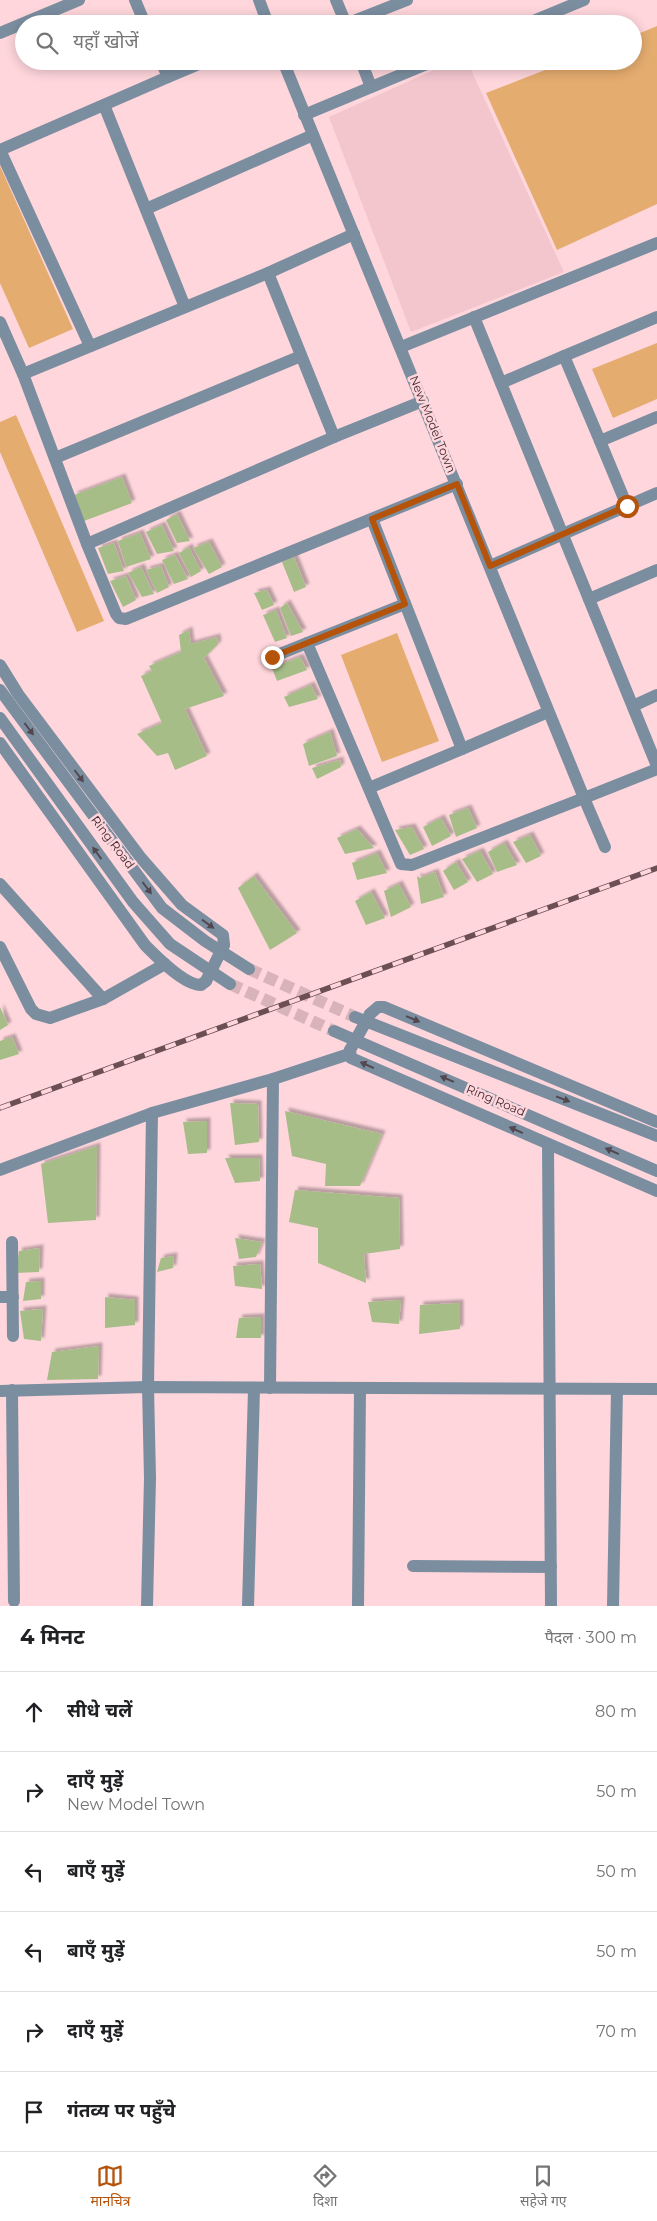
<!DOCTYPE html>
<html lang="hi">
<meta charset="utf-8">
<style>
:root{--surface:#fff;--page:#f6f6f6;--text:#202124;--muted:#757577;--line:#e0e0e0;--accent:#b45309}
body{margin:0;font-family:Montserrat,"Noto Sans Devanagari",sans-serif;background:var(--page);color:var(--text)}
.stop{position:absolute;width:15px;height:15px;margin:-11px;border:4px solid #b45309;border-radius:50%;background:#fff}
.stop.end{background:#b45309;border-color:#fff;box-shadow:0 1px 5px #0008}
.list{margin:0;padding:0;list-style:none}
h2{display:flex;justify-content:space-between;align-items:center;height:65px;margin:0;padding:0 20px;font-size:21px}
h2 small{font-size:16px;font-weight:400;color:var(--muted)}
.list li{display:grid;grid-template-columns:32px 1fr auto;gap:15px;align-items:center;box-sizing:border-box;height:80px;padding:0 20px;border-top:1px solid var(--line)}
.list b{display:block;font-size:19px;white-space:nowrap}
.list p{margin:0;font-size:16px;white-space:nowrap;color:var(--muted)}
.list em{font-size:16px;font-style:normal;color:var(--muted)}
.icon{flex:none;width:28px;height:28px;fill:none;stroke:currentColor;stroke-width:2;stroke-linecap:round;stroke-linejoin:round}
.map{position:relative;flex:none;width:657px;height:1606px;overflow:hidden}
.search{position:absolute;background:var(--surface);box-shadow:0 2px 12px #0003;left:15px;right:15px;top:15px;height:55px;display:flex;align-items:center;gap:12px;box-sizing:border-box;padding:0 18px;border-radius:28px;color:var(--muted);font-size:19px}
.sheet{height:545px;background:var(--surface)}
nav{display:flex;justify-content:space-around;align-items:center;box-sizing:border-box;height:70px;border-top:1px solid var(--line);background:var(--surface);font-size:14px;color:var(--muted)}
nav a{display:grid;justify-items:center;gap:2px}
nav .on{color:var(--accent)}
.map>svg:first-child{display:block}
</style>
<div class="map">
<svg width="657" height="1606" viewBox="0 0 657 1606">
<defs>
<filter id="shadow"><feDropShadow dx="3.5" dy="-3.5" stdDeviation="1" flood-color="#0004"/></filter>
</defs>
<rect width="100%" height="100%" fill="#fed6dc"/>
<!-- built -->
<polygon fill="#f3c6ce" points="454,61 467,61 564,272 411,332 329,117"/>
<!-- green -->
<g fill="#e5ac6f">
<polygon points="657,26 657,204 557,250 486,93 568,61 633,61 633,36"/>
<polygon points="0,166 73,329 29,348 0,283"/>
<polygon points="657,343 657,399 613,418 592,369"/>
<polygon points="16,415 104,621 77,632 0,452 0,422"/>
<polygon points="397,633 439,741 382,762 341,655"/>
</g>
<!-- building -->
<g fill="#a6bd88" filter="url(#shadow)">
<polygon points="122,477 132,503 84,521 74,495"/>
<polygon points="177,514 190,541 177,543 166,520"/>
<polygon points="162,525 174,551 157,554 146,532"/>
<polygon points="140,533 151,559 126,567 118,541"/>
<polygon points="209,542 222,567 209,574 193,548"/>
<polygon points="114,543 124,571 108,574 98,548"/>
<polygon points="189,547 201,571 191,577 179,553"/>
<polygon points="175,555 188,579 174,584 162,560"/>
<polygon points="294,557 306,587 294,592 282,562"/>
<polygon points="161,566 169,587 157,593 146,570"/>
<polygon points="141,567 154,594 142,597 128,573"/>
<polygon points="126,576 136,600 123,607 110,581"/>
<polygon points="267,590 274,605 262,610 254,593"/>
<polygon points="287,603 303,632 291,636 280,608"/>
<polygon points="276,610 287,638 275,642 263,615"/>
<polygon points="189,630 191,644 217,637 218,644 204,658 224,696 185,709 207,756 175,770 168,753 157,756 137,734 162,723 141,676 152,671 149,666 181,652 179,635"/>
<polygon points="300,657 307,670 277,681 272,668"/>
<polygon points="311,685 318,699 289,707 284,697"/>
<polygon points="330,732 337,756 309,766 303,744"/>
<polygon points="340,760 341,767 317,779 312,768"/>
<polygon points="468,808 477,828 456,837 449,815"/>
<polygon points="441,818 451,836 432,846 423,827"/>
<polygon points="412,827 424,849 410,855 395,830"/>
<polygon points="357,829 374,848 345,854 337,838"/>
<polygon points="530,835 541,856 526,863 513,842"/>
<polygon points="504,843 517,865 497,872 488,852"/>
<polygon points="480,851 493,874 477,882 462,859"/>
<polygon points="377,853 387,873 357,880 352,863"/>
<polygon points="456,862 468,882 454,890 443,871"/>
<polygon points="435,872 444,897 421,904 417,876 420,878"/>
<polygon points="254,876 297,933 270,950 238,888"/>
<polygon points="399,884 411,907 391,917 384,891"/>
<polygon points="371,892 385,918 366,925 355,901"/>
<polygon points="0,1007 8,1025 0,1030"/>
<polygon points="12,1037 19,1054 0,1060 0,1041"/>
<polygon points="230,1103 258,1104 259,1142 235,1145"/>
<polygon points="285,1111 382,1134 360,1186 325,1186 326,1164 292,1156"/>
<polygon points="207,1121 207,1153 188,1154 183,1122"/>
<polygon points="97,1146 96,1220 48,1223 41,1164"/>
<polygon points="225,1158 259,1158 260,1181 235,1183"/>
<polygon points="295,1190 399,1198 400,1249 364,1254 366,1283 318,1263 318,1228 289,1222"/>
<polygon points="235,1238 262,1242 256,1257 239,1259"/>
<polygon points="40,1248 39,1272 16,1273 19,1251"/>
<polygon points="174,1256 173,1268 157,1272 161,1258"/>
<polygon points="260,1264 262,1289 235,1286 233,1266"/>
<polygon points="41,1281 41,1299 23,1301 26,1282"/>
<polygon points="105,1297 135,1300 135,1325 105,1328"/>
<polygon points="401,1300 399,1324 372,1322 368,1302"/>
<polygon points="460,1303 460,1329 419,1334 420,1305"/>
<polygon points="43,1309 41,1341 24,1339 20,1311"/>
<polygon points="261,1317 261,1338 236,1338 239,1318"/>
<polygon points="99,1346 98,1379 47,1380 52,1352"/>
</g>
<g fill="none" stroke-linecap="round" stroke-linejoin="round">
<!-- minor-tunnel -->
<g stroke="#d8b3b9" stroke-width="12" stroke-dasharray="12 6" stroke-linecap="butt">
<polyline points="249,969 355,1017"/>
<polyline points="230,984 334,1031"/>
</g>
<!-- minor -->
<g stroke="#7b8ea0" stroke-width="12">
<polyline points="135,0 145,24"/>
<polyline points="259,0 268,24"/>
<polyline points="336,0 346,24"/>
<polyline points="346,24 407,0"/>
<polyline points="526,24 584,0"/>
<polyline points="0,33 79,0"/>
<polyline points="283,61 584,798 657,769"/>
<polyline points="361,61 371,87"/>
<polyline points="168,77 206,61"/>
<polyline points="104,105 185,307"/>
<polyline points="304,115 434,61"/>
<polyline points="146,209 313,135"/>
<polyline points="268,273 334,437 423,401"/>
<polyline points="474,317 657,766"/>
<polyline points="0,322 23,374 268,273 354,234"/>
<polyline points="90,346 0,150 168,77 161,61"/>
<polyline points="401,347 657,243"/>
<polyline points="23,374 87,544 334,437"/>
<polyline points="501,383 564,356"/>
<polyline points="657,417 600,441 627,506 657,493"/>
<polyline points="600,441 564,356 657,317"/>
<polyline points="55,458 301,356"/>
<polyline points="372,519 462,749 548,712"/>
<polyline points="87,544 116,614 119,618 126,619 457,484"/>
<polyline points="490,566 627,506"/>
<polyline points="589,599 657,570"/>
<polyline points="307,643 401,864 412,865 584,798 605,847"/>
<polyline points="272,657 405,604"/>
<polyline points="0,665 18,694 141,858 182,905 223,935 224,945"/>
<polyline points="0,690 162,908 205,941 249,969"/>
<polyline points="633,706 657,695"/>
<polyline points="0,718 133,902 170,944 230,984"/>
<path d="M0,743l145,202c12,12 39,40 56,40l5,-4"/>
<polyline points="369,788 462,749"/>
<polyline points="0,884 103,999"/>
<polyline points="0,947 31,1009 36,1014 50,1018 103,999 165,964"/>
<polyline points="370,1014 378,1007 384,1007 657,1122"/>
<polyline points="355,1017 657,1136"/>
<polyline points="334,1031 657,1171"/>
<polyline points="350,1050 351,1058 657,1191"/>
<polyline points="548,1144 551,1606"/>
<polyline points="0,1170 152,1113 273,1079 349,1054"/>
<polyline points="12,1242 13,1336"/>
<polyline points="0,1297 13,1297"/>
<polyline points="270,1388 273,1079"/>
<polyline points="12,1390 14,1601"/>
<polyline points="0,1391 148,1387 657,1389"/>
<polyline points="413,1566 551,1567"/>
<polyline points="147,1606 150,1478 148,1387 152,1113"/>
<polyline points="248,1606 254,1389"/>
<polyline points="358,1606 360,1389"/>
<polyline points="613,1606 617,1389"/>
</g>
<defs>
<polyline id="rail" points="0,1108 657,868"/>
</defs>
<!-- rail casing -->
<use href="#rail" stroke="#6c4f54" stroke-width="5.5"/>
<!-- rail -->
<use href="#rail" stroke="#fed6dc" stroke-width="4" stroke-dasharray="11" stroke-linecap="butt"/>
<!-- minor-bridge -->
<g stroke="#7b8ea0" stroke-width="12">
<polyline points="206,981 224,945"/>
<polyline points="350,1050 370,1014"/>
</g>
</g>
<!-- one-way arrows -->
<defs><path id="oneway-solid" d="M-6-.8H1V-3.2L6.5 0L1 3.2V.8H-6Z" transform="scale(1.25)"/></defs>
<g fill="#534750">
<use href="#oneway-solid" transform="translate(29 729) rotate(53)"/>
<use href="#oneway-solid" transform="translate(79 776) rotate(53)"/>
<use href="#oneway-solid" transform="translate(97 853) rotate(-126)"/>
<use href="#oneway-solid" transform="translate(147 888) rotate(53)"/>
<use href="#oneway-solid" transform="translate(208 924) rotate(36)"/>
<use href="#oneway-solid" transform="translate(413 1019) rotate(23)"/>
<use href="#oneway-solid" transform="translate(367 1065) rotate(-156)"/>
<use href="#oneway-solid" transform="translate(447 1079) rotate(-157)"/>
<use href="#oneway-solid" transform="translate(563 1099) rotate(21)"/>
<use href="#oneway-solid" transform="translate(516 1130) rotate(-156)"/>
<use href="#oneway-solid" transform="translate(612 1151) rotate(-156)"/>
</g>
<g fill="none" stroke-linecap="round" stroke-linejoin="round">
<!-- route -->
<polyline stroke="#b45309" stroke-width="6" points="272,657 405,604 372,519 457,484 490,566 627,506"/>
</g>
<g text-anchor="middle" dominant-baseline="central" stroke-width="5" stroke-linejoin="round" paint-order="stroke">
<!-- street labels -->
<g font-size="12" fill="#42292d" stroke="#fed6dc">
<text transform="translate(433 424) rotate(68)">New Model Town</text>
<text transform="translate(113 842) rotate(53)">Ring Road</text>
<text transform="translate(496 1100) rotate(23)">Ring Road</text>
</g>
</g>
</svg>
<div class="stop" style="left:627px;top:506px"></div>
<div class="stop end" style="left:272px;top:657px"></div>
<div class="search"><svg class="icon" aria-label="search" viewBox="0 0 24 24"><circle cx="10" cy="10" r="6"/><path d="M15 15l6 6"/></svg>यहाँ खोजें</div>
</div>
<section class="sheet">
<h2>4 मिनट<small>पैदल · 300 m</small></h2>
<ul class="list">
<li><svg class="icon" aria-label="ahead" viewBox="0 0 24 24"><path d="M12 20V5M6 11l6-6 6 6"/></svg><div><b>सीधे चलें</b></div><em>80 m</em></li>
<li><svg class="icon" aria-label="right" viewBox="0 0 24 24"><path d="M7 20v-9h11M14 6l5 5-5 5"/></svg><div><b>दाएँ मुड़ें</b><p>New Model Town</p></div><em>50 m</em></li>
<li><svg class="icon" aria-label="left" viewBox="0 0 24 24"><path d="M17 20v-9H6M10 6l-5 5 5 5"/></svg><div><b>बाएँ मुड़ें</b></div><em>50 m</em></li>
<li><svg class="icon" aria-label="left" viewBox="0 0 24 24"><path d="M17 20v-9H6M10 6l-5 5 5 5"/></svg><div><b>बाएँ मुड़ें</b></div><em>50 m</em></li>
<li><svg class="icon" aria-label="right" viewBox="0 0 24 24"><path d="M7 20v-9h11M14 6l5 5-5 5"/></svg><div><b>दाएँ मुड़ें</b></div><em>70 m</em></li>
<li><svg class="icon" aria-label="arrive" viewBox="0 0 24 24"><path d="M6 21V4h12l-3 4 3 4H6"/></svg><div><b>गंतव्य पर पहुँचे</b></div></li>
</ul>
</section>
<nav>
<a class="on"><svg class="icon" aria-label="map" viewBox="0 0 24 24"><path d="M3 6l6-2 6 2 6-2v14l-6 2-6-2-6 2zM9 4v14M15 6v14"/></svg>मानचित्र</a>
<a><svg class="icon" aria-label="directions" viewBox="0 0 24 24"><path d="M12 3l9 9-9 9-9-9zM9 14v-3h6M13 9l2 2-2 2"/></svg>दिशा</a>
<a><svg class="icon" aria-label="saved" viewBox="0 0 24 24"><path d="M7 4h10v16l-5-4-5 4z"/></svg>सहेजे गए</a>
</nav>
